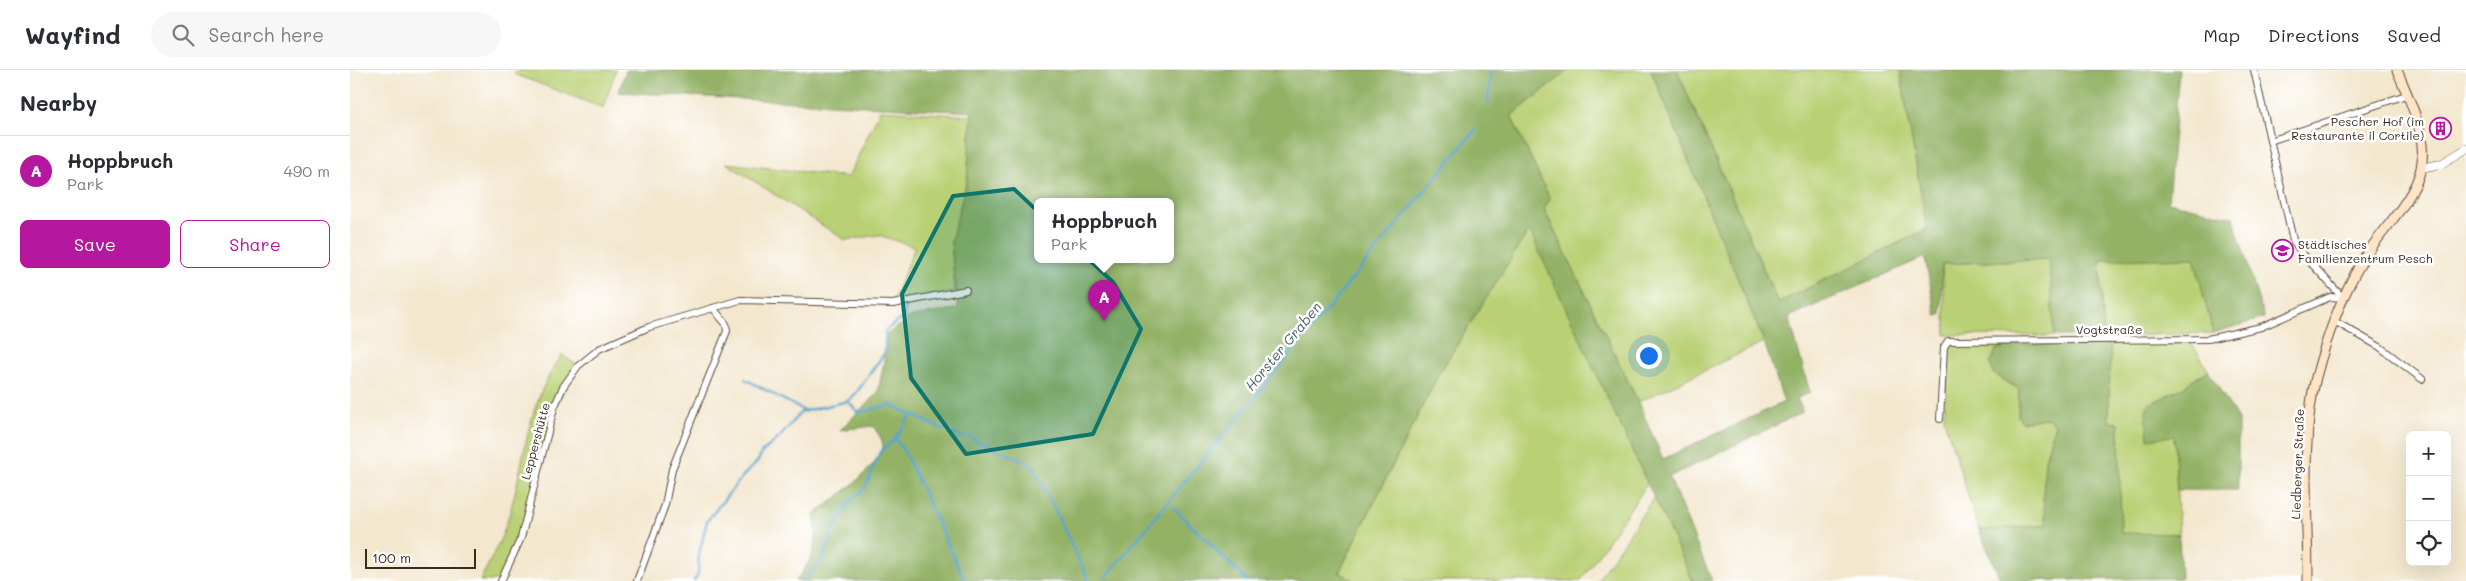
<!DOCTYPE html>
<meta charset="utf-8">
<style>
:root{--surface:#fff;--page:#f7f7f7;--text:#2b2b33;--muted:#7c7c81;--line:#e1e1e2;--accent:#b5179e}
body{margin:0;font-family:Mali,sans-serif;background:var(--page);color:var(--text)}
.controls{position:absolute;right:15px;bottom:15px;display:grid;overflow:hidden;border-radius:8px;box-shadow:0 5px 20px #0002}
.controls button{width:45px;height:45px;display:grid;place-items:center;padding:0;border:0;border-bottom:1px solid var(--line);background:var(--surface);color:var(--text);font:25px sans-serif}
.scale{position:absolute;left:15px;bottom:12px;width:111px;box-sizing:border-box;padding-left:5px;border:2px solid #3b2a1e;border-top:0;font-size:14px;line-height:18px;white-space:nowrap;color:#3b2a1e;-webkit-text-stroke:4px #fff;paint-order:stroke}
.you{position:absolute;left:1298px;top:285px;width:18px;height:18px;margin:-12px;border:4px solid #fff;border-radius:50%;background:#1a73e8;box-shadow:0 0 0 8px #1a73e833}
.badge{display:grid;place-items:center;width:32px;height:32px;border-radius:50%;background:var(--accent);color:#fff;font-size:16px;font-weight:700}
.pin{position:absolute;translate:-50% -41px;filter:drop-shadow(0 1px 2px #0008)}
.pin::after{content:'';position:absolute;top:26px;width:18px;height:15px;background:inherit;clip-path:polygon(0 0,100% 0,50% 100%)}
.popup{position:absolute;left:684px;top:128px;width:140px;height:65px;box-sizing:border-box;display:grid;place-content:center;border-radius:8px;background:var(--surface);filter:drop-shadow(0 1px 4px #0005);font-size:16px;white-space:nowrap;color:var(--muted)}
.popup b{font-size:19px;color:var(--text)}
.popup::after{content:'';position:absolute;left:50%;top:100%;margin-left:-10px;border:10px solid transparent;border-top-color:var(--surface)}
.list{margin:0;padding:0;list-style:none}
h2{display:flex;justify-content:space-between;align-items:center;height:65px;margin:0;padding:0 20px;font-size:21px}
h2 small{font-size:16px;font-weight:400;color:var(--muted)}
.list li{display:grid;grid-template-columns:32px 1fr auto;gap:15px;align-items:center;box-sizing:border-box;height:70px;padding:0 20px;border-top:1px solid var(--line)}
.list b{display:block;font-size:19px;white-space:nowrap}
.list p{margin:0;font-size:16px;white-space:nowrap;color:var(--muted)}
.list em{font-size:16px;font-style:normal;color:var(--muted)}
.actions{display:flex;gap:10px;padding:15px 20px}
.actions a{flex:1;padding:11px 0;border:1px solid var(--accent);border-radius:8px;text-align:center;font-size:18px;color:var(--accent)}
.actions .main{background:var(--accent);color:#fff}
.icon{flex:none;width:28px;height:28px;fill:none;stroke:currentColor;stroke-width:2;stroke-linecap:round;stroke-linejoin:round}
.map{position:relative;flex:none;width:2116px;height:511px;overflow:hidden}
header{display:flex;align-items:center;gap:30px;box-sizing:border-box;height:70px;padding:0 25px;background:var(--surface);border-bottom:1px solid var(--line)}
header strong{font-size:24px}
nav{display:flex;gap:28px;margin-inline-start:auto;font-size:18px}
.search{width:350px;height:45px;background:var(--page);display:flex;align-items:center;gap:12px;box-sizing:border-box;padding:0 18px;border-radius:28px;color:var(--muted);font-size:19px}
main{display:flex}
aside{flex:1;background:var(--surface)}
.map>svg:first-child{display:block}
</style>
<header>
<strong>Wayfind</strong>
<div class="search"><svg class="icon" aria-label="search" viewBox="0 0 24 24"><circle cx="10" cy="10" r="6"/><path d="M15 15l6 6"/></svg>Search here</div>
<nav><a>Map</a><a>Directions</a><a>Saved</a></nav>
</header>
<main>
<aside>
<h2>Nearby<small></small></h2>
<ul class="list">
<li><span class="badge">A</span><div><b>Hoppbruch</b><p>Park</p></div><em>490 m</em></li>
</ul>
<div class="actions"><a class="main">Save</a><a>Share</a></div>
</aside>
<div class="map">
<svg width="2116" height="511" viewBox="0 0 2116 511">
<rect width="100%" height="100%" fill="#fff"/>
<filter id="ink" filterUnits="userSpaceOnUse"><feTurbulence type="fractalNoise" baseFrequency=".02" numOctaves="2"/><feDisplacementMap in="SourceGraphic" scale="10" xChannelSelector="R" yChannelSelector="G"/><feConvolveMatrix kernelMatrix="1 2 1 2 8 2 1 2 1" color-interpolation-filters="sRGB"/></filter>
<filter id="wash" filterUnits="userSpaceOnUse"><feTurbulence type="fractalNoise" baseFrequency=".0096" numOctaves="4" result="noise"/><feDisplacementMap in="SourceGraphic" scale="20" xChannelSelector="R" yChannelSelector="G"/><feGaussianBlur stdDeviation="1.12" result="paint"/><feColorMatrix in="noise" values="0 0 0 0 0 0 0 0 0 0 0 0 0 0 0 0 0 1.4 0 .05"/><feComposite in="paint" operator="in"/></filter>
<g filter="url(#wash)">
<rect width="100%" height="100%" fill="#f3e7ce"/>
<!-- green -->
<g fill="#bad074" stroke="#7a7d49">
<polygon points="168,0 266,0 253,38 164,4"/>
<polygon points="1219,0 1301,0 1414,272 1288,332 1194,139 1200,129 1161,46"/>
<polygon points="1327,0 1550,0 1577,159 1428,233"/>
<polygon points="530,40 622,46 617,110 601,172 605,222 542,232 565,177 529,165 495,170 376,93 498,107"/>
<polygon points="1179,159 1298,413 1230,511 1005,511 989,503 1088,305"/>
<polygon points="1845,188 1863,263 1754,266 1750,190"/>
<polygon points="1699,189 1704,266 1596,265 1592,194"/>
<polygon points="1842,273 1858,300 1830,319 1798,335 1824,366 1829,464 1770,464 1769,353 1759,352 1760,274"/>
<polygon points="1659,274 1646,280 1640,294 1654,311 1669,319 1668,346 1697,348 1705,354 1695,390 1693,427 1696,456 1629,460 1594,349 1598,275"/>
<path d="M212,285l16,11 -24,42 -24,98 -29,75h-21c9,-19 21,-39 27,-59 19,-59 17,-115 55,-167z"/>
<polygon points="1304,427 1343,511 1247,511"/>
</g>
<!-- forest -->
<g fill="#93b266" stroke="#676e42" fill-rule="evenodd">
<path d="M276,0h943l-58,46 39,83 -6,10 94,193 25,57 121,-57 -20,-60 -113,-272h26l101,233 149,-74 -27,-159h279l-11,132 65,15 31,101 -51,15 -19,-75 -94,2 4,76h-50l-5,-77 -107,5 -1,51 -5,1 -11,-59 -136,60 21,76 -13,5 6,14 -134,65 43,104h-19l-164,-351 -91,145 -99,197 16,9h-559c17,-22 24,-38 18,-66 16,-13 66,-48 69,-68 0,-8 -6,-15 -10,-21l-33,4 38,-38 6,-30 1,-27 22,-14v-3l51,-10 -7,-66 16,-62 5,-68 -353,-20zM688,132h132v58h-132z"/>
<polygon points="1659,274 1760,274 1759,352 1769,353 1771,463 1829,464 1831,508 1651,511 1629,460 1696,455 1693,427 1695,390 1705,354 1697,348 1672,352 1668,346 1669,319 1644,304 1640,294 1646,280"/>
<polygon points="1858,300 1888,350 1888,420 1827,420 1824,366 1798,369 1796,341 1798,335 1830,319"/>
</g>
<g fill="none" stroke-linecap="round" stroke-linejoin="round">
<!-- stream -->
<g stroke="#56a4cf" stroke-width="2.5">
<polyline points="1138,32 1141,0"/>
<polyline points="395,309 453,340"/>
<polyline points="498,331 507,322 536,281 535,261 554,246 555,234"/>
<polyline points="555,354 561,345"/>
<polyline points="553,357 545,369 554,381 615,511"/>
<polyline points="603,364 619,367 679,393 685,399 739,511"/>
<polyline points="823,437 897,511"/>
<polyline points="756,507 1126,59"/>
<polyline points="344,511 348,504 349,484 357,451 392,407 408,391 412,382 429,368 451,342 498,331 506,340 511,342 541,335 594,360"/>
<polyline points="453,511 473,489 487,452 498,434 515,418 530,382 545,369"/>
</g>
</g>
</g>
<g filter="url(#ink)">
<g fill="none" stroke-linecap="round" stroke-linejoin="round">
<defs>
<g id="minor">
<polyline points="1904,0 1943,170 1951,182 1993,228"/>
<polyline points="1920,71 2056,25"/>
<polyline points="1984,251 2030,277 2072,309"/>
<polyline points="1590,349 1594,277 1598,271 1858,269 1911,257 1980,227 1993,228"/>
<polyline points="151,511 171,468 204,338 213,317 228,296 249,279 299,257 390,230 543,234 616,220"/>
<polyline points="287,511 315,435 322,399 377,261 376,254 363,238"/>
</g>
<polyline id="tertiary" points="2071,98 2091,94 2116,79"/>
<path id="secondary" d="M1958,511c0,-67 -8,-138 8,-204 11,-41 26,-83 48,-119 17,-27 51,-59 57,-90 7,-32 -12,-69 -24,-98"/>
</defs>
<!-- minor casing -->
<use href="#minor" stroke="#574638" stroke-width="8"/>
<!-- tertiary casing -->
<use href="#tertiary" stroke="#574638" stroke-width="9"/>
<!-- secondary casing -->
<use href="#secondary" stroke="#574638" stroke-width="11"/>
<!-- minor -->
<use href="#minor" stroke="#fff" stroke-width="6"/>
<!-- tertiary -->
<use href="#tertiary" stroke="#fff" stroke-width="8"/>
<!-- secondary -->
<use href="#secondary" stroke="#ffe4c6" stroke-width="9"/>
</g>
</g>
<!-- marked area -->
<path fill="#0f766e" fill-opacity="0.2" stroke="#0f766e" stroke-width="4" stroke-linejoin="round" d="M664,119l99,93 28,47 -48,105 -127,20 -55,-76 -9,-84 51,-98z"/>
<!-- icons -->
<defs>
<symbol id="building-ring" viewBox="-11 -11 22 22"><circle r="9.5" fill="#fff" stroke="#b5179e" stroke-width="1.5"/><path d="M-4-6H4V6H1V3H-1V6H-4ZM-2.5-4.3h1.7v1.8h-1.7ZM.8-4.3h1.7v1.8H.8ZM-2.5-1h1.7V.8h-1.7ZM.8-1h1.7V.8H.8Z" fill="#b5179e"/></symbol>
<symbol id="school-ring" viewBox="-11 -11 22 22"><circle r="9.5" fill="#fff" stroke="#b5179e" stroke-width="1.5"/><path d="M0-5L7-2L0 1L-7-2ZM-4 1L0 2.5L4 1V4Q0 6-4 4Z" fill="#b5179e"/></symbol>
</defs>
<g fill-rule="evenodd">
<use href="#building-ring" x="2078" y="46" width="25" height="25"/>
<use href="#school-ring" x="1920" y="168" width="25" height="25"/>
</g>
<g text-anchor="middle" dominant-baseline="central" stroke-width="5" stroke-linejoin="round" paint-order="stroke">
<!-- poi labels -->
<g font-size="12" fill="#3b2a1e" stroke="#fff" text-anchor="end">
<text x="2074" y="51">Pescher Hof (im<tspan x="2074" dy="14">Restaurante il Cortile)</tspan></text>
<text x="1948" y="174" text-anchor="start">Städtisches<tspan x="1948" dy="14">Familienzentrum Pesch</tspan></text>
</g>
<!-- street labels -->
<g font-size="12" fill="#3b2a1e" stroke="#fff">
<text x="1759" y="259">Vogtstraße</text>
<text transform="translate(185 371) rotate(-75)">Leppershütte</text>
<text transform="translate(1947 394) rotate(-88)">Liedberger Straße</text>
</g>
<!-- water labels -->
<g font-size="14" font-style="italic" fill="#47616e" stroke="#fff">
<text transform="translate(933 276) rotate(-50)">Horster Graben</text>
</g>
</g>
</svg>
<div class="controls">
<button>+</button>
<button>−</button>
<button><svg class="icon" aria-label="locate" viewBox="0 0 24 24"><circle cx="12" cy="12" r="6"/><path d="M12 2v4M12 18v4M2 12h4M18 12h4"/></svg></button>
</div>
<div class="scale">100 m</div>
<div class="you"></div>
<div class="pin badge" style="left:754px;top:251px">A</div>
<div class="popup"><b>Hoppbruch</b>Park</div>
</div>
</main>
